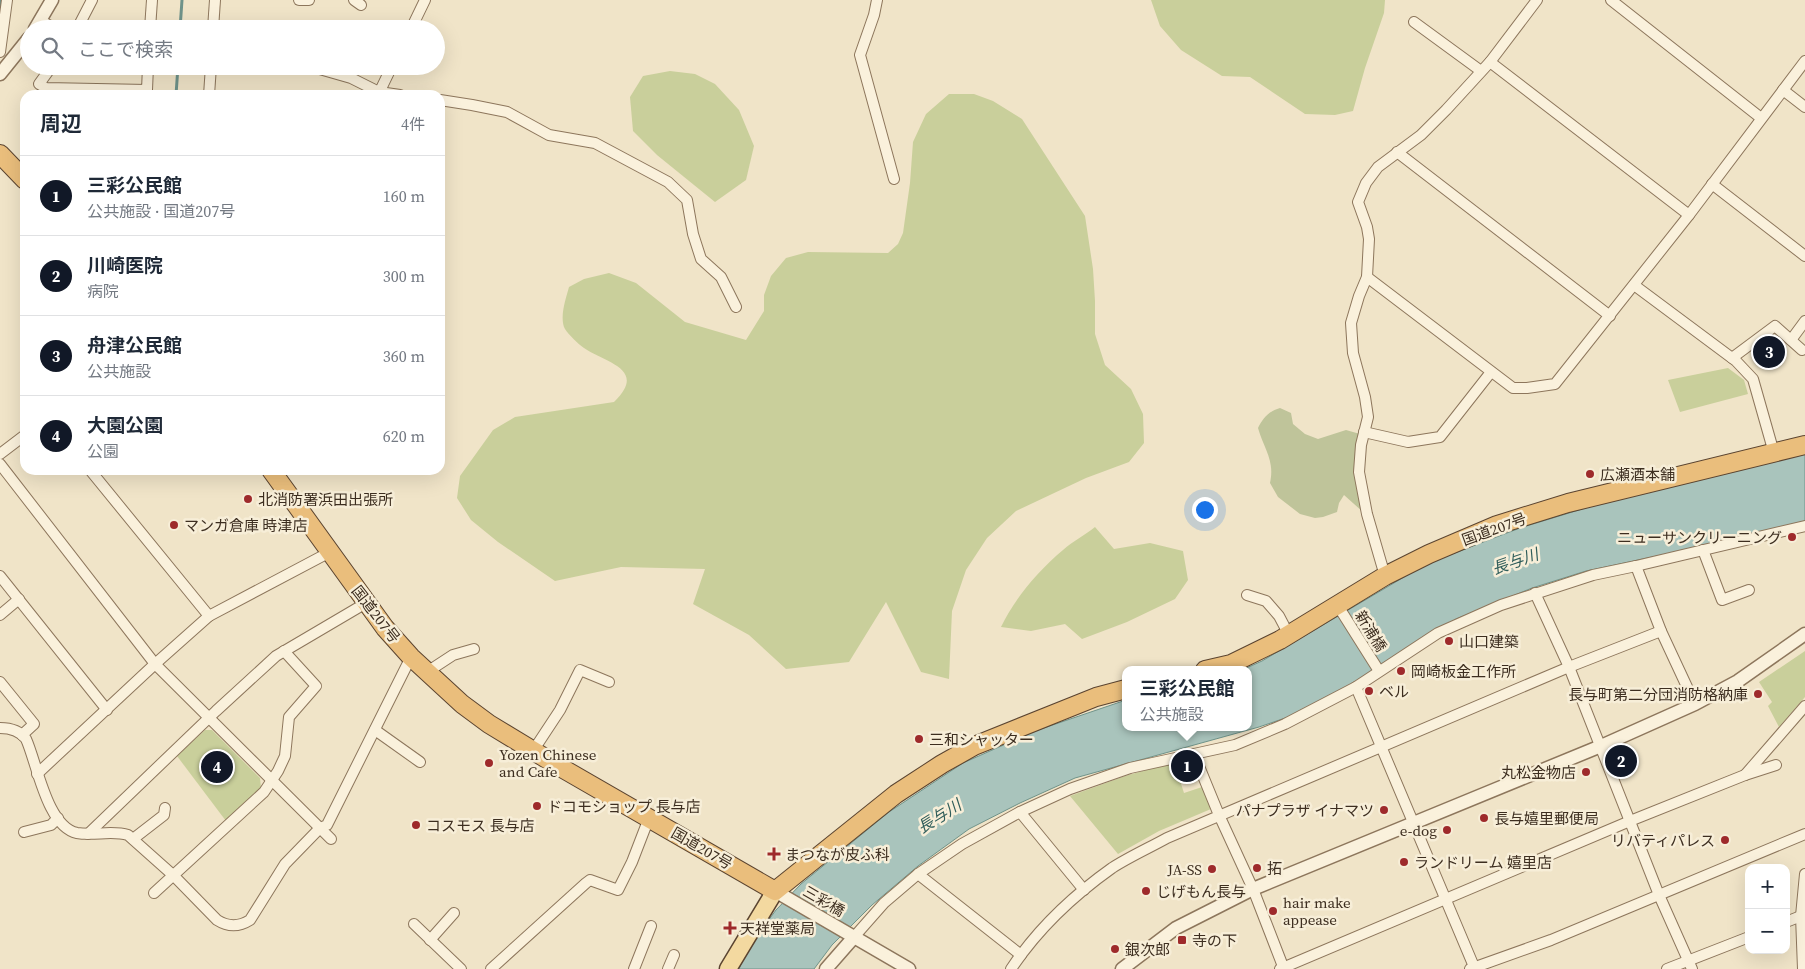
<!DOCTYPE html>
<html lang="ja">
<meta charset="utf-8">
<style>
:root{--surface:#fff;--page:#f6f6f7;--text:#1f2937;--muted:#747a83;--line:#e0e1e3;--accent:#111827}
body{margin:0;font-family:"Source Serif 4","Noto Sans JP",serif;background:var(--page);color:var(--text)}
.controls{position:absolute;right:15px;bottom:15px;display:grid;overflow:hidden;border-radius:10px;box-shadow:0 5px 20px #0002}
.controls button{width:45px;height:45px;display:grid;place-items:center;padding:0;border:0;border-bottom:1px solid var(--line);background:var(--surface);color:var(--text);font:25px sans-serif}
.you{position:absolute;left:1204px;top:509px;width:18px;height:18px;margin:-12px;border:4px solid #fff;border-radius:50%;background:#1a73e8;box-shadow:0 0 0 8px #1a73e833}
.badge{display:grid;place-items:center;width:32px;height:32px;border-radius:50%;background:var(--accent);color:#fff;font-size:16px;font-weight:700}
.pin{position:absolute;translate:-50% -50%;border:2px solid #fff;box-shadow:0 1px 5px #0006}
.popup{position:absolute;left:1122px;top:666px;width:130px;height:65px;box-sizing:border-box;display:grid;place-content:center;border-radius:10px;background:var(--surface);filter:drop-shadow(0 1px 4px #0005);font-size:16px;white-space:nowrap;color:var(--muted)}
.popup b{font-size:19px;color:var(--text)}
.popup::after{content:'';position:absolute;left:50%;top:100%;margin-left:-10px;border:10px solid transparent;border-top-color:var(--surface)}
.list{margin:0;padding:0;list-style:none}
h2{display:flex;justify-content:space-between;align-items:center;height:65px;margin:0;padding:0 20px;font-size:21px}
h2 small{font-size:16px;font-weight:400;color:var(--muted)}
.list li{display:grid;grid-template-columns:32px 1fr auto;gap:15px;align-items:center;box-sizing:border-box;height:80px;padding:0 20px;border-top:1px solid var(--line)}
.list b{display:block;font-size:19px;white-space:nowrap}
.list p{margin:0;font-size:16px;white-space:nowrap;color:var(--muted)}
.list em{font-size:16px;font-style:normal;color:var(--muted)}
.icon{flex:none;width:28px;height:28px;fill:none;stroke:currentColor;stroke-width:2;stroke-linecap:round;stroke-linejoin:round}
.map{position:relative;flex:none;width:1805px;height:969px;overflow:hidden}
.search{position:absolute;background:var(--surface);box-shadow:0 5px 20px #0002;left:20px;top:20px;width:425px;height:55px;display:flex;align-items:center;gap:12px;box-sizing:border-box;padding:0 18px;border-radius:28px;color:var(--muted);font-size:19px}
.panel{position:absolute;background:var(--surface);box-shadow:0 5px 20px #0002;left:20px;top:90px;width:425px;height:385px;border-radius:15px}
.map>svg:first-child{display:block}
</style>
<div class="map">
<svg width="1805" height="969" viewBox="0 0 1805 969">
<rect width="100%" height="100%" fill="#f0e4c8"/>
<!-- green -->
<g fill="#c9cf9b">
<polygon points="1151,0 1385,0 1384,13 1365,68 1353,111 1335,115 1305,114 1250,77 1222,76 1181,50 1160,26"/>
<polygon points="670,71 695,74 715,84 739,110 754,146 746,180 715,202 657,155 633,131 630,97 643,76"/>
<path d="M949,94h25l19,7 29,18 63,97 8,53 2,32v33l10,31 26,24 12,25 1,29 -15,19 -43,16 -70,33 -29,27 -21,32 -14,41 -3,68 -28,-7 -35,-70 -37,60 -63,7 -37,-34 -56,-31 12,-35 -84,-2 -66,14 -57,-39 -27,-22 -14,-22 3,-22 33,-46 22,-13 99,-15c34,-33 -8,-39 -30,-54 -6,-4 -15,-13 -19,-19 -6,-11 1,-31 4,-42l15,-8 25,-6 27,10 49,39 61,18 18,-29v-16l7,-19 15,-18 22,-6 80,1 10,-9 5,-11 7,-50 3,-41 13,-28z"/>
<polygon points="1728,368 1744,380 1748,394 1680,412 1668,380"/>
<path d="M1095,527l19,22 36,-6 33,8 5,29 -13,19 -48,23 -45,17 -17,-15 -34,7 -30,-4c14,-29 37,-56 62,-77 10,-9 22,-15 32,-23z"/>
<polygon points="1805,651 1805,697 1779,727 1768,706 1772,702 1759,682"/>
<polygon points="205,730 212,730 260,778 261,788 226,821 177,756"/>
<polygon points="1174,762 1184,793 1202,787 1211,809 1159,831 1118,854 1070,796 1125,776"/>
</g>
<!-- cemetery -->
<path fill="#bfc49a" d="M1280,408l11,5 2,11 12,10 13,5 28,-9 14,4c-8,34 -4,45 3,78l-19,-17 -5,8 -2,9 -14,5 -8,1 -15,-4 -22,-17 -8,-14c5,-23 -6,-34 -12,-55 5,-10 11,-17 22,-20z"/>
<!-- water -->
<polygon fill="#a9c4bc" stroke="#6f938a" points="1805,451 1805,521 1737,539 1586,571 1532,588 1456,619 1383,663 1351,686 1297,714 1259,727 1075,778 1020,803 969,829 918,866 872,905 832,945 814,969 739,969 748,948 776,910 801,884 889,812 963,763 1035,731 1126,700 1126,727 1248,727 1248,670 1242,670 1262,661 1426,564 1520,528 1592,506"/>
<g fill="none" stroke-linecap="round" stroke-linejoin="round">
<!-- stream -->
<g stroke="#6f938a" stroke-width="3">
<polyline points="0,8 1,0"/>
<polyline points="180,29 182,0"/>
<polyline points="176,95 178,66"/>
</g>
<defs>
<g id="minor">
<polyline points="299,0 309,0"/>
<polyline points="354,0 361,5"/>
<polyline points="877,0 874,15 860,55 894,179"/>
<polyline points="1611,0 1761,118"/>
<polyline points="41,21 56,29"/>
<polyline points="1414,22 1481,71"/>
<polyline points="77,29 92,0"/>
<polyline points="150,29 152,0"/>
<polyline points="213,29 215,0"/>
<polyline points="411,29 425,0"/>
<polyline points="0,52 7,0"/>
<polyline points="1490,62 1689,215"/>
<polyline points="52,66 39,84 46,88 147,90 148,66"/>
<polyline points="316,68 351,78 379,92 400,95"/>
<polyline points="1783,90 1805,107"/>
<polyline points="209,95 211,66"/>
<polyline points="378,95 392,66"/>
<polyline points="440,100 472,105 507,112 549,135 595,143 668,182 687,200 693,234 701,259 721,277 736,307"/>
<polyline points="1397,152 1610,316"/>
<polyline points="1712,184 1805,256"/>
<polyline points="1367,277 1513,388 1527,388 1555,384 1689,215 1805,61"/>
<polyline points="1634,285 1736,361 1753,379 1774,453"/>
<polyline points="1791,340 1805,321"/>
<polyline points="1732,358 1775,326 1802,350"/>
<polyline points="1364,432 1408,442 1440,437 1491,372"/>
<polyline points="0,454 25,435"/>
<polyline points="0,464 155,664 331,839"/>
<polyline points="90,470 209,616"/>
<polyline points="1703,550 1722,600 1749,590"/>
<polyline points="1636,566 1661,631 1695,704"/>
<polyline points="0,576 107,710"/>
<polyline points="1385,576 1367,514 1359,472 1361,445 1368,417 1365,397 1353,353 1351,323 1359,296 1367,277 1369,239 1367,227 1358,202 1366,183 1378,167 1421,135 1446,110 1490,62 1537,0"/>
<polyline points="1535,593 1569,667 1659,895 1692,969"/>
<polyline points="1247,595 1266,601 1279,616 1289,635"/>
<polyline points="1338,606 1379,671"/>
<polyline points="0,615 19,599"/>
<polyline points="427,672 453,655 474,649"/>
<polyline points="0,682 34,724 22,735"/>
<polyline points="1356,687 1475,969"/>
<path d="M0,728c10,0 20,3 26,11 11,24 21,88 51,94 17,3 35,-3 51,2l46,41 43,44c11,7 22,7 33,0l35,-56 35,-36 7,-3 84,-168"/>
<polyline points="375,730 420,762"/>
<polyline points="533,751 560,710 580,670 609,682"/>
<polyline points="1194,754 1219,815 1253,889 1284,969"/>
<polyline points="37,774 155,664 209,616 330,552"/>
<polyline points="1745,775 1805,706"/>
<polyline points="1020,812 1084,890"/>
<polyline points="24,832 51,825 58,818"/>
<polyline points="88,834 216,711 276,656 366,603"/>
<polyline points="133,839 164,815 165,808"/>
<polyline points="918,874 1021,955"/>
<polyline points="154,893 264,792 278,771 285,756 289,717 316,686 284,651"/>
<polyline points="1786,922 1801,916"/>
<polyline points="414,924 461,969"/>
<polyline points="854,937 884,903 918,874 962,844 1020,812 1070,789 1130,768 1235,745 1285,724 1356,687 1438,633 1501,605 1593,575 1636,566 1805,526"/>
<polyline points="430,940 454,913"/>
<polyline points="491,969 586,883 590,880 618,890 632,862 649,818"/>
<polyline points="634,969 651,926"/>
<polyline points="668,969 674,955"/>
<path d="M1011,969c26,-39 63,-74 101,-101 17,-11 37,-20 55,-30l402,-171 92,-36"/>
<polyline points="1280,969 1630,821 1745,775 1776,765"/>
<polyline points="1470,969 1551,940 1805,834"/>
<polyline points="1667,969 1749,937"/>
<polyline points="1803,969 1801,916 1805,874"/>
</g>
<g id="tertiary">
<polyline points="35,29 52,0"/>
<polyline points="0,74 29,38"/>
<polyline points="775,891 909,969"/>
<polyline points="826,969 854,937"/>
<polyline points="1122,969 1176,928 1253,889 1601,746 1695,704 1738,681 1805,634"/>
</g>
<polyline id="primary" points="728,969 775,891"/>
<g id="trunk">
<polyline points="0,154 25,180"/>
<polyline points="271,470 385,628 411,657 462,704 489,724 560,767 775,891 896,794 942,764 974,746 1096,697 1126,689"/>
<polyline points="1205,670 1231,664 1280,640 1385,576 1429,554 1497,525 1568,503 1805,445"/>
</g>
</defs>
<!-- minor casing -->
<use href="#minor" stroke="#8d765c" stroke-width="12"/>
<!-- tertiary casing -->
<use href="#tertiary" stroke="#8d765c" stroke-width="15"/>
<!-- primary casing -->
<use href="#primary" stroke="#5b4430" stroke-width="19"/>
<!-- trunk casing -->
<use href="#trunk" stroke="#5b4430" stroke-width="20"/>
<!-- minor -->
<use href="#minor" stroke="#faf1dc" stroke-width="10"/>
<!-- tertiary -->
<use href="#tertiary" stroke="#faf1dc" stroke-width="12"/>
<!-- primary -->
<use href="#primary" stroke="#f3d9a0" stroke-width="16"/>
<!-- trunk -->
<use href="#trunk" stroke="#eabe7c" stroke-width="18"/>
</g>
<!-- markers -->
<g fill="#9e2a2b" stroke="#f7eed8" stroke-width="2">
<circle cx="1590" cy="474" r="5"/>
<circle cx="248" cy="499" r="5"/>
<circle cx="174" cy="525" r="5"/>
<circle cx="1792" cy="537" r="5"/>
<circle cx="1449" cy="641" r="5"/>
<circle cx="1401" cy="671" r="5"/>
<circle cx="1369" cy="691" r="5"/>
<circle cx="1758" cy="694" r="5"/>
<circle cx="919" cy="739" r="5"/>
<circle cx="489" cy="763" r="5"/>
<circle cx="1586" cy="772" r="5"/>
<circle cx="537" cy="806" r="5"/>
<circle cx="1384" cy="810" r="5"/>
<circle cx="1484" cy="818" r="5"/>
<circle cx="416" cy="825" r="5"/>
<circle cx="1447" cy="830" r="5"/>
<circle cx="1725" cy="840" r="5"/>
<path d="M771.5 846.5h5v5h5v5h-5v5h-5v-5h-5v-5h5z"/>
<circle cx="1404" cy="862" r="5"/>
<circle cx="1257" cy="868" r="5"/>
<circle cx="1212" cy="869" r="5"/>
<circle cx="1146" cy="891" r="5"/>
<circle cx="1273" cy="911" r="5"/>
<path d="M727.5 920.5h5v5h5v5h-5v5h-5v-5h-5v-5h5z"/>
<rect x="1177" y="935" width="10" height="10" rx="2.5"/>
<circle cx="1115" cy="949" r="5"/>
</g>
<g text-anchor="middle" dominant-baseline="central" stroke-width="5" stroke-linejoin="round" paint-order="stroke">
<!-- poi labels -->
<g font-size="15" fill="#3d2e20" stroke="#f7eed8" text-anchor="start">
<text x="1600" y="474">広瀬酒本舗</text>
<text x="258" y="499">北消防署浜田出張所</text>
<text x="184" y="525">マンガ倉庫 時津店</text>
<text x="1782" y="537" text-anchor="end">ニューサンクリーニング</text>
<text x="1459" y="641">山口建築</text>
<text x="1411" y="671">岡崎板金工作所</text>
<text x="1379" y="691">ベル</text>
<text x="1748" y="694" text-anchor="end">長与町第二分団消防格納庫</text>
<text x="929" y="739">三和シャッター</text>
<text x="499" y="754">Yozen Chinese<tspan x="499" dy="17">and Cafe</tspan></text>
<text x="1576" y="772" text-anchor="end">丸松金物店</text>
<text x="547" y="806">ドコモショップ 長与店</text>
<text x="1374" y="810" text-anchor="end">パナプラザ イナマツ</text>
<text x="1494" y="818">長与嬉里郵便局</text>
<text x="426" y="825">コスモス 長与店</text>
<text x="1437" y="830" text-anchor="end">e-dog</text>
<text x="1715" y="840" text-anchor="end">リバティパレス</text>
<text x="785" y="854">まつなが皮ふ科</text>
<text x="1414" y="862">ランドリーム 嬉里店</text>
<text x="1267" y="868">拓</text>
<text x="1202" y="869" text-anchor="end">JA-SS</text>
<text x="1156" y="891">じげもん長与</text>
<text x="1283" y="902">hair make<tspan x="1283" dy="17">appease</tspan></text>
<text x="740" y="928">天祥堂薬局</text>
<text x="1192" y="940">寺の下</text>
<text x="1125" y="949">銀次郎</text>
</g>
<!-- street labels -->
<g font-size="15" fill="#3d2e20" stroke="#f7eed8">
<text transform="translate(1494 529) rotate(-20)">国道207号</text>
<text transform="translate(376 614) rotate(52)">国道207号</text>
<text transform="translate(1371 631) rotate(58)">新浦橋</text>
<text transform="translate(702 848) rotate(30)">国道207号</text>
<text transform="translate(824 901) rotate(30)">三彩橋</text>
</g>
<!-- water labels -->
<g font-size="16" font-style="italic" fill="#2f5d5a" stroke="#f7eed8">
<text transform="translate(1515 561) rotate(-19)">長与川</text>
<text transform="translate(939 816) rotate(-32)">長与川</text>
</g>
</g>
</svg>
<div class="controls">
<button>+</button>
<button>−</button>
</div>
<div class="you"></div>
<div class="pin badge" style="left:1187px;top:766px">1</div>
<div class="popup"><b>三彩公民館</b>公共施設</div>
<div class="pin badge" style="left:1621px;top:761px">2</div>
<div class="pin badge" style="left:1769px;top:352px">3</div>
<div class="pin badge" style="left:217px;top:767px">4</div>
<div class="search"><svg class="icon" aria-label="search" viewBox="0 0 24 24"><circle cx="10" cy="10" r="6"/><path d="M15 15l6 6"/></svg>ここで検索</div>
<section class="panel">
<h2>周辺<small>4件</small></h2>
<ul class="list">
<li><span class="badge">1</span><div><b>三彩公民館</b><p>公共施設 · 国道207号</p></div><em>160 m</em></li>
<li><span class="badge">2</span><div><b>川崎医院</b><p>病院</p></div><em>300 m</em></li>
<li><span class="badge">3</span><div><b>舟津公民館</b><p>公共施設</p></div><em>360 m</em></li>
<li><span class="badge">4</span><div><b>大園公園</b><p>公園</p></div><em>620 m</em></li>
</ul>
</section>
</div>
